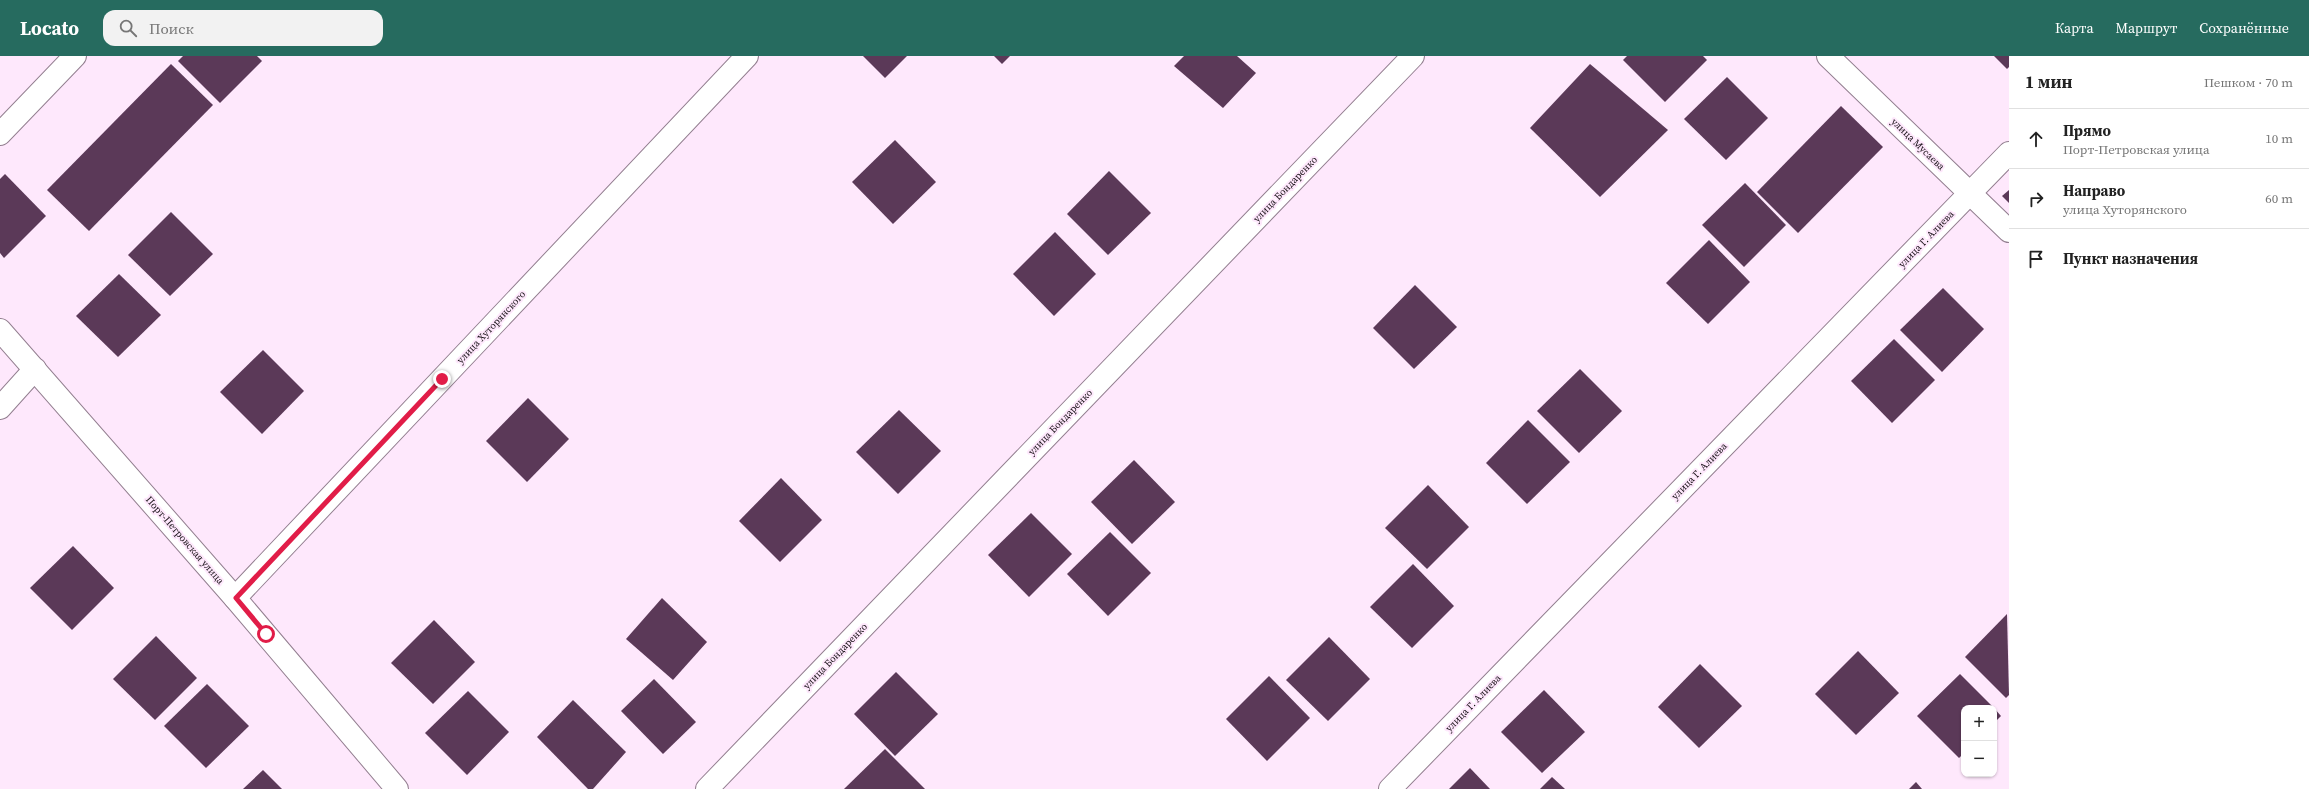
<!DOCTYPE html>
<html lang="ru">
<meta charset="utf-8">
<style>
:root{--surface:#fff;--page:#f2f2f2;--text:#222;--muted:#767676;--line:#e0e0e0;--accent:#266b5f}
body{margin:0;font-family:"Source Serif 4",serif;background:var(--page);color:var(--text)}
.controls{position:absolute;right:12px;bottom:12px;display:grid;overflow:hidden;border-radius:8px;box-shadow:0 1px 3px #0004}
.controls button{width:36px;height:36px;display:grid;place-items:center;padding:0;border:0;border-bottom:1px solid var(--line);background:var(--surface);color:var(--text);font:20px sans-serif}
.stop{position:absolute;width:12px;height:12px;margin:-9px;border:3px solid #e11d48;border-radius:50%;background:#fff}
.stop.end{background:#e11d48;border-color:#fff;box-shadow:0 1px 4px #0008}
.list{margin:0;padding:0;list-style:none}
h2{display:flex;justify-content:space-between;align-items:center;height:52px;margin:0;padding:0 16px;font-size:17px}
h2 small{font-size:13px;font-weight:400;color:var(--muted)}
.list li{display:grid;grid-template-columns:26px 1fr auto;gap:12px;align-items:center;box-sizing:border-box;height:60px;padding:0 16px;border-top:1px solid var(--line)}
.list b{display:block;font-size:15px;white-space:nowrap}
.list p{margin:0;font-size:13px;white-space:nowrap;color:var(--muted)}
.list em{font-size:13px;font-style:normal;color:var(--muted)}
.icon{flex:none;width:22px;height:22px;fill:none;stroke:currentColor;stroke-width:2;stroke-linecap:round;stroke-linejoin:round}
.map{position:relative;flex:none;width:2009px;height:733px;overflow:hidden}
header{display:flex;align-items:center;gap:24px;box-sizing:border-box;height:56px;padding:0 20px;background:var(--accent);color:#fff}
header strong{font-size:19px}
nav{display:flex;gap:22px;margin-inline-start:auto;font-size:14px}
.search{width:280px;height:36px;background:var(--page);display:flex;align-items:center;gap:10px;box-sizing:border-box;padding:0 14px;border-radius:12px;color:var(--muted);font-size:15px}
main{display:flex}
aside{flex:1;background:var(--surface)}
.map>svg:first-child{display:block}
</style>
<header>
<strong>Locato</strong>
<div class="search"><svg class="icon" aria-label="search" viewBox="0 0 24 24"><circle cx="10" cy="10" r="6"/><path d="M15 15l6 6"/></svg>Поиск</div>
<nav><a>Карта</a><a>Маршрут</a><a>Сохранённые</a></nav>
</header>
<main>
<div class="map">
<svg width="2009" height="733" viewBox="0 0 2009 733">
<rect width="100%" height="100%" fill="#fee8fc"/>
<!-- building -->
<g fill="#5b3958">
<polygon points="183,0 257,0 262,5 220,47 178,5"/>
<polygon points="863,0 907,0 885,22"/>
<polygon points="994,0 1010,0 1002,8"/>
<polygon points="1184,0 1237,0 1256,17 1223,52 1174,10"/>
<polygon points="1627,0 1703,0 1707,4 1665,46 1623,4"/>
<polygon points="1994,0 2009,0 2009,11 2007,13"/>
<polygon points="171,8 213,49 89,175 47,134"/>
<polygon points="1590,8 1668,74 1600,141 1530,72"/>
<polygon points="1727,21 1768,62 1726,104 1684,63"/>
<polygon points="1841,50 1883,91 1798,177 1757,136"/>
<polygon points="895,84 936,126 893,168 852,126"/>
<polygon points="1109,115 1151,157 1108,199 1067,158"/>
<polygon points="5,118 46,160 4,202 0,197 0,123"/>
<polygon points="1745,127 1786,169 1744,211 1702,169"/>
<polygon points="2009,134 2009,147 2002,140"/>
<polygon points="171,156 213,198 170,240 128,199"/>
<polygon points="1055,176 1096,218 1054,260 1013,218"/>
<polygon points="1709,184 1750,226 1708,268 1666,227"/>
<polygon points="119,218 161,259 118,301 76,260"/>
<polygon points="1415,229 1457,271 1414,313 1373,272"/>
<polygon points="1943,232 1984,273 1942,316 1900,274"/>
<polygon points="1894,283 1935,324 1892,367 1851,325"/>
<polygon points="263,294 304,335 262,378 220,336"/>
<polygon points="1580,313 1622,355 1579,397 1537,355"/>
<polygon points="528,342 569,383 527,426 486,385"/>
<polygon points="899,354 941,395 898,438 856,396"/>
<polygon points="1528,364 1570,406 1527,448 1486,407"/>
<polygon points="1134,404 1175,446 1132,488 1091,446"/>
<polygon points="781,422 822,464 780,506 739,465"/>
<polygon points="1428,429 1469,471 1427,513 1385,472"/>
<polygon points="1031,457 1072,498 1029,541 988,499"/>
<polygon points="1110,476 1151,517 1108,560 1067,518"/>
<polygon points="73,490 114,532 72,574 30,532"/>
<polygon points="1413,508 1454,550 1412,592 1370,551"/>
<polygon points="662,542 707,586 673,624 626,583"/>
<polygon points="2007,558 2009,639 2006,642 1965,601"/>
<polygon points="434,564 475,606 433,648 391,607"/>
<polygon points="156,580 197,622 155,664 113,623"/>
<polygon points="1329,581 1370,623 1328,665 1286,624"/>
<polygon points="1858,595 1899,637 1856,679 1815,638"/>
<polygon points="1700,608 1742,650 1699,692 1658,651"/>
<polygon points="896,616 938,658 895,700 854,658"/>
<polygon points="1960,618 1994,652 1964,652 1964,697 1959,702 1917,660"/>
<polygon points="1269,620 1310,662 1267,705 1226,663"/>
<polygon points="654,623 696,666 663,698 621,655"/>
<polygon points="207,628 249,670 206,712 164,670"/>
<polygon points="1544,634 1585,676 1542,717 1501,676"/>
<polygon points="468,635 509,676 467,719 425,677"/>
<polygon points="573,644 626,696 593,733 588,733 537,681"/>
<polygon points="1994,652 2001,660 1994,667"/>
<polygon points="885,693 925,733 844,733"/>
<polygon points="1470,712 1490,733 1449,733"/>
<polygon points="263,714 282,733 243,733"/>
<polygon points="1552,721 1565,733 1540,733"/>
<polygon points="1916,726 1922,733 1909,733"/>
</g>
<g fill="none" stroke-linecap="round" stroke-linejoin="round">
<defs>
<g id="street">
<polyline points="0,78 75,0"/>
<polyline points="0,352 35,313"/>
<polyline points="235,542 747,0"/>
<polyline points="707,733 1413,0"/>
<polyline points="1390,733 2009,97"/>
</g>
<g id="secondary">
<polyline points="1828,0 2009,175"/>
<polyline points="0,274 235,542 397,733"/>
</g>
</defs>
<!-- street casing -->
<use href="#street" stroke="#937f90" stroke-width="24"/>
<!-- secondary casing -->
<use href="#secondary" stroke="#937f90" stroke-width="24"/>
<!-- street -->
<use href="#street" stroke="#fff" stroke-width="22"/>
<!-- secondary -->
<use href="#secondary" stroke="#fff" stroke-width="22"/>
</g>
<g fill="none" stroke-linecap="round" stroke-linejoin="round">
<!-- route -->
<polyline stroke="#e11d48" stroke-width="5" points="266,578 236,542 442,323"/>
</g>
<g text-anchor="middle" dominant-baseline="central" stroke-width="4" stroke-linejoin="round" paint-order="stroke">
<!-- street labels -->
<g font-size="10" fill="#181117" stroke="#fee8fc">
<text transform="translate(1918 88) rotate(44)">улица Мусаева</text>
<text transform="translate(1285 133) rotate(-46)">улица Бондаренко</text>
<text transform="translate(1926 183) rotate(-46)">улица Г. Алиева</text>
<text transform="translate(491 271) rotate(-47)">улица Хуторянского</text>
<text transform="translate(1060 366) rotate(-46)">улица Бондаренко</text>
<text transform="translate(1699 415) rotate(-46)">улица Г. Алиева</text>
<text transform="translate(185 484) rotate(49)">Порт-Петровская улица</text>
<text transform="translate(835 600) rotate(-46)">улица Бондаренко</text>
<text transform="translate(1473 647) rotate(-46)">улица Г. Алиева</text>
</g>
</g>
</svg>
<div class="controls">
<button>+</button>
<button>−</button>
</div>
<div class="stop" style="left:266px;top:578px"></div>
<div class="stop end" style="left:442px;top:323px"></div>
</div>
<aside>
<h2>1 мин<small>Пешком · 70 m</small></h2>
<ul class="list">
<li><svg class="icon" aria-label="ahead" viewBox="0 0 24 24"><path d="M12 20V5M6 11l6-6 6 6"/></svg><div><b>Прямо</b><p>Порт-Петровская улица</p></div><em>10 m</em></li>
<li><svg class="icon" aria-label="right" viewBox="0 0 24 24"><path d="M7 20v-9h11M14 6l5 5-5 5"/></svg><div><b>Направо</b><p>улица Хуторянского</p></div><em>60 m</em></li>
<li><svg class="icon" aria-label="arrive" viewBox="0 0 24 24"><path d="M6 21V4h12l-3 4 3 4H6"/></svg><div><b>Пункт назначения</b></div></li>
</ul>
</aside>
</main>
